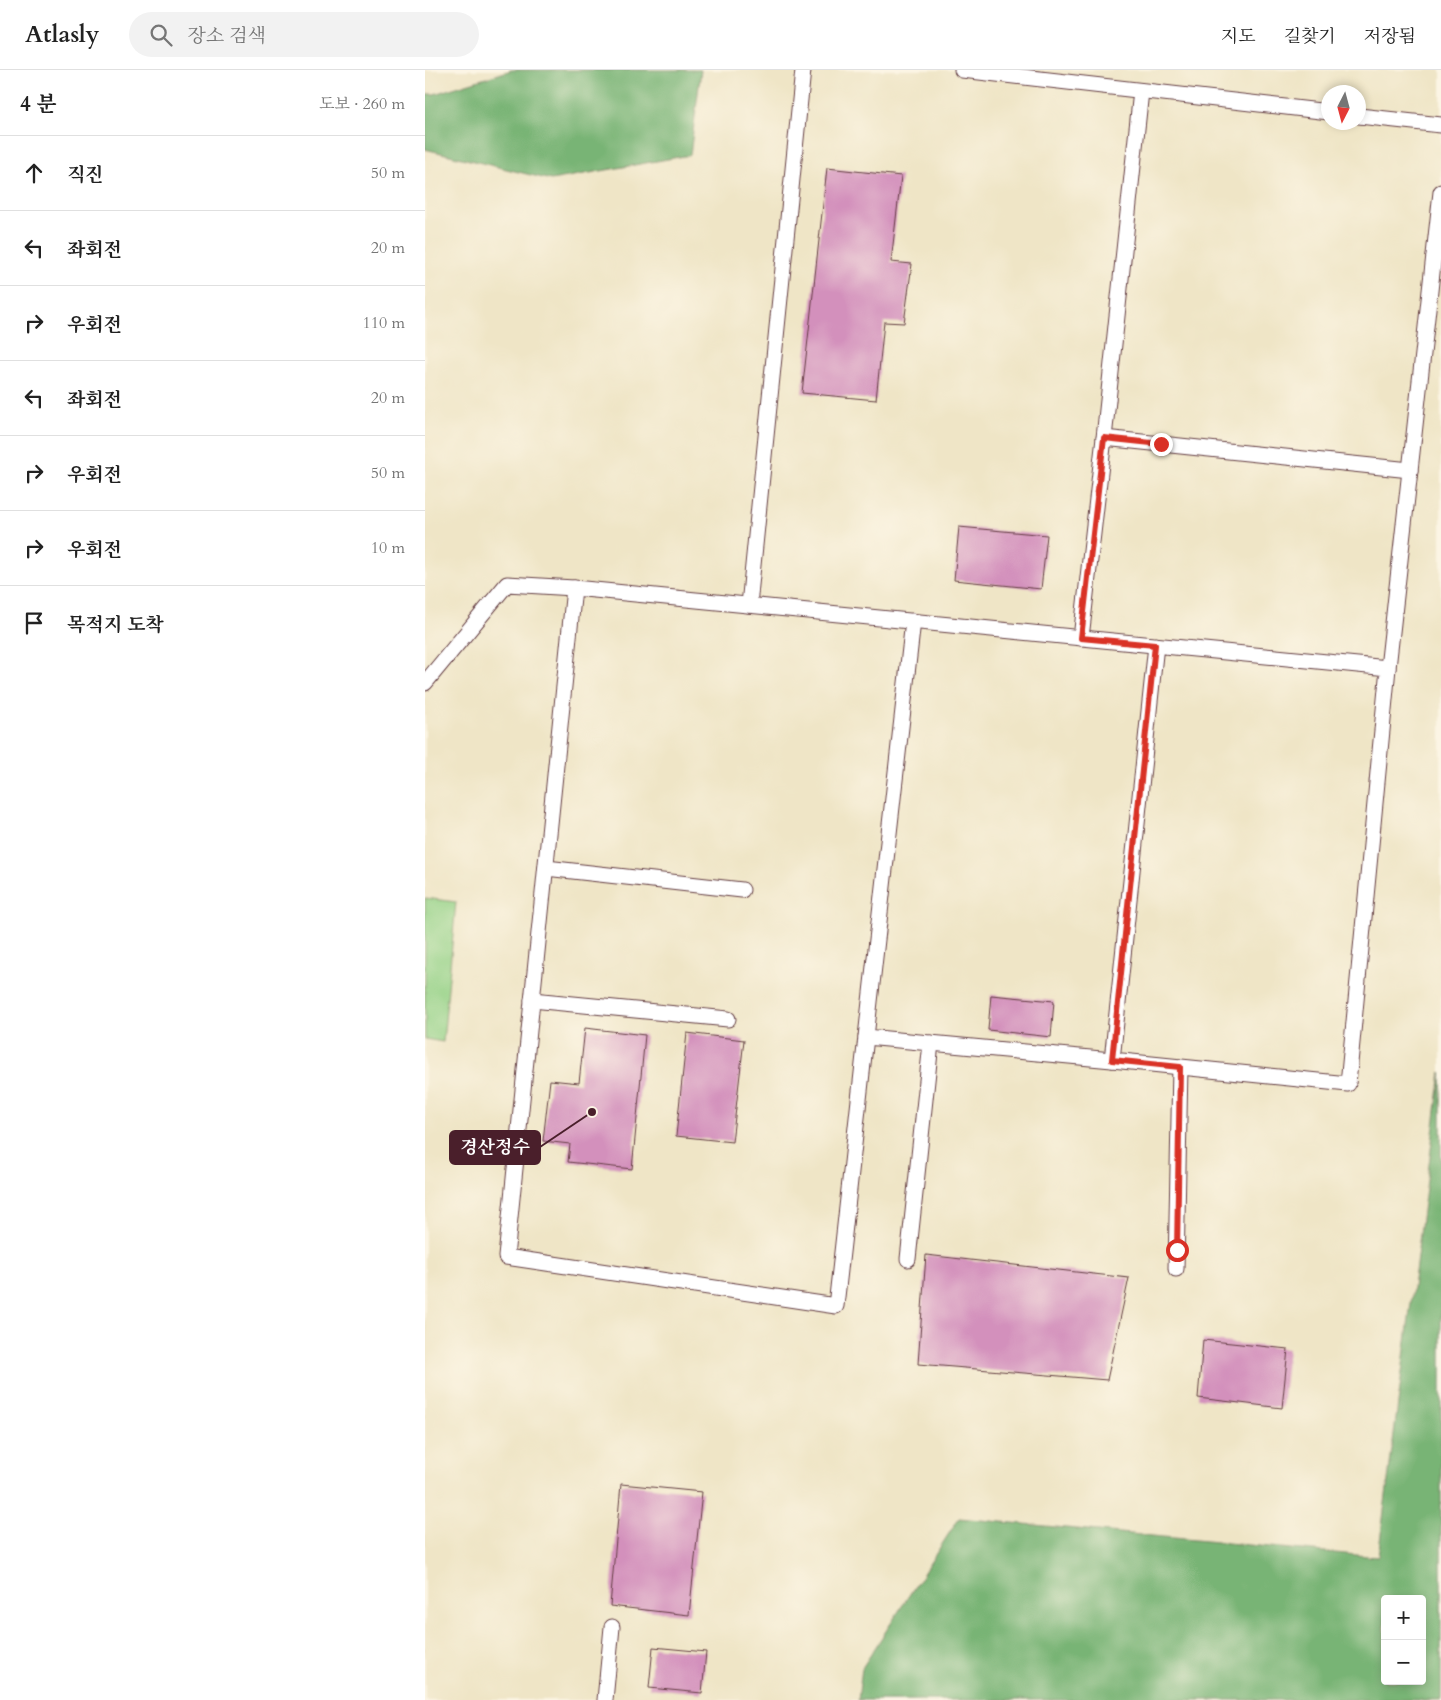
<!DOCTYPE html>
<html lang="ko">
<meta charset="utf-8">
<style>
:root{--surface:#fff;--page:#f2f2f2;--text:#222;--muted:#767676;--line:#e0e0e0}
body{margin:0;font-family:Cardo,"Noto Serif KR",serif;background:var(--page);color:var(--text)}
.controls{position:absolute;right:15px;bottom:15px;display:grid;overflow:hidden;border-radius:5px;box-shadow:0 2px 8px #0003}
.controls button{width:45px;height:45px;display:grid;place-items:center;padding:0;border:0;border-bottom:1px solid var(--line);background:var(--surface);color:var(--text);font:25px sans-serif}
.compass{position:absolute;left:896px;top:15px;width:45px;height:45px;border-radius:50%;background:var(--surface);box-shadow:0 2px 8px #0003;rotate:186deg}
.stop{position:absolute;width:15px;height:15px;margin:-11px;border:4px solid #d93025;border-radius:50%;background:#fff}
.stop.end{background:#d93025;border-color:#fff;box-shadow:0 1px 5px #0008}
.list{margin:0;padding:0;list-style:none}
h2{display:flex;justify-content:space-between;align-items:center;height:65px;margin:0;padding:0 20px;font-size:21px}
h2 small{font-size:16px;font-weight:400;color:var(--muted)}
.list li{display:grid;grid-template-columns:32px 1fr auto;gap:15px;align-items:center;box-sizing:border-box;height:75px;padding:0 20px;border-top:1px solid var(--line)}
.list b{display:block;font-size:19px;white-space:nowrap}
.list em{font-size:16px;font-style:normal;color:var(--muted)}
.icon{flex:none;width:28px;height:28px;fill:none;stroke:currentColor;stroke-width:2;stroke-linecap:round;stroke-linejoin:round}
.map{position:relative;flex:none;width:1016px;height:1630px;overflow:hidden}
header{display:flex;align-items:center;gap:30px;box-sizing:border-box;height:70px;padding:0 25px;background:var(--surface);border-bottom:1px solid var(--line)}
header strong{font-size:24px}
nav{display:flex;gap:28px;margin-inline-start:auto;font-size:18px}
.search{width:350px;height:45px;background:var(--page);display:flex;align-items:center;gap:12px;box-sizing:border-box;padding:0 18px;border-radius:28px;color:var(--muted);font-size:19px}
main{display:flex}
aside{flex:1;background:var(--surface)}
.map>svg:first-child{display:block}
</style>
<header>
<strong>Atlasly</strong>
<div class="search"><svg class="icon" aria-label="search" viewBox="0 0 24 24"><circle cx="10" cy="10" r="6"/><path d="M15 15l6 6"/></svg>장소 검색</div>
<nav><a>지도</a><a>길찾기</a><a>저장됨</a></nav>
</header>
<main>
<aside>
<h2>4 분<small>도보 · 260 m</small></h2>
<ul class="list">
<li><svg class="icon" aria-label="ahead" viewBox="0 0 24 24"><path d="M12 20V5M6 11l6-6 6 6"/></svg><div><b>직진</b></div><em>50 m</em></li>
<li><svg class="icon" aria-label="left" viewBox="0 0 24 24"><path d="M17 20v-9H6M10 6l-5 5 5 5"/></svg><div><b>좌회전</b></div><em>20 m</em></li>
<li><svg class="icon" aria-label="right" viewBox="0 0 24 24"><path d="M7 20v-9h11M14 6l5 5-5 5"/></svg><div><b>우회전</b></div><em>110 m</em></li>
<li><svg class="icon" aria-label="left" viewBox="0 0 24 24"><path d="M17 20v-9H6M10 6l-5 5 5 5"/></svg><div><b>좌회전</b></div><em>20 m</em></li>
<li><svg class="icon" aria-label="right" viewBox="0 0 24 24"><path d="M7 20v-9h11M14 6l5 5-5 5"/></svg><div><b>우회전</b></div><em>50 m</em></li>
<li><svg class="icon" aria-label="right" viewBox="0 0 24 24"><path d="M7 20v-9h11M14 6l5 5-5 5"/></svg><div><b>우회전</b></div><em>10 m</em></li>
<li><svg class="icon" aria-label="arrive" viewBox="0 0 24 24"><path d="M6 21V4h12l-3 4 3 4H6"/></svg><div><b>목적지 도착</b></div></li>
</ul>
</aside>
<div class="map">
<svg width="1016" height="1630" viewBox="0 0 1016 1630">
<rect width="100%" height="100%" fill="#fcf5e5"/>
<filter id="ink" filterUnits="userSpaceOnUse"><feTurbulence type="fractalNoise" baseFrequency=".02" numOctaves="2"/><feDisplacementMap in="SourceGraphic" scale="10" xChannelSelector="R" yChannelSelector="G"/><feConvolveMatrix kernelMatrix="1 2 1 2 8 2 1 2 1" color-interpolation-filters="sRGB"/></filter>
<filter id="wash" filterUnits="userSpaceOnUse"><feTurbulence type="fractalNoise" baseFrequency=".0096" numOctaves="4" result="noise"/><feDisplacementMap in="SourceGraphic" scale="20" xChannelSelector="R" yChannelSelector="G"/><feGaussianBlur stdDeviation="1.12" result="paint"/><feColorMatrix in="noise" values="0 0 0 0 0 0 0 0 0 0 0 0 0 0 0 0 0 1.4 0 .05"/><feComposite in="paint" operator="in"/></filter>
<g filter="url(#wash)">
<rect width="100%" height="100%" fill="#efe5c6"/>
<!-- green -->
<polygon fill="#95d287" stroke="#707859" points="0,828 31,832 18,972 0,969"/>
<!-- forest -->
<g fill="#78b474" stroke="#616a50" fill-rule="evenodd">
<polygon points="87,0 276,0 265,85 126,110 0,79 0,24 9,24"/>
<path d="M1016,1002v628h-583l4,-32 97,-150 419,39zM960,1529h37v82h-37z"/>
</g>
<g id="blocks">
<!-- building -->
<g fill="#d390bc">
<polygon points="402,98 476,106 466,192 487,194 479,253 459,252 451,330 377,323"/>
<polygon points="534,457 622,465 616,519 529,510"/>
<polygon points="566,925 629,931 626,967 563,960"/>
<polygon points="160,958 220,965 207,1099 143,1092 145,1074 118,1071 125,1010 154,1013"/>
<polygon points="262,963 319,970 307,1072 251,1066"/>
<polygon points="501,1185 704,1208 682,1310 493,1294"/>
<polygon points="778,1270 863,1279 857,1338 773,1328"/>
<polygon points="196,1414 277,1422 264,1545 185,1536"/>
<polygon points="228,1577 281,1582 277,1623 224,1618"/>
</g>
</g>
</g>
<g filter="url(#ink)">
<use href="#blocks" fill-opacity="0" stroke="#633d42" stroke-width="1"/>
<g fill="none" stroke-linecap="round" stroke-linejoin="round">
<defs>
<g id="lane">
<polyline points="537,0 904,42"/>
<polyline points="934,46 1016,55"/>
<polyline points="679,368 716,21"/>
<polyline points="149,518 81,1187 411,1236 441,967"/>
<polyline points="324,535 378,0"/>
<polyline points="488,551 441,967 687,990"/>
<polyline points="656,568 679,368 985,400"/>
<polyline points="963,598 1016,122"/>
<polyline points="0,613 82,514 149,518 963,598 923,1014 687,990 731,575"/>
<polyline points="121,798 317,820"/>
<polyline points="107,930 303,949"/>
<polyline points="483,1189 506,973"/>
<polyline points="751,1199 755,997"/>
<polyline points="180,1630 187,1557"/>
</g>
</defs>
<!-- lane casing -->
<use href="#lane" stroke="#633d42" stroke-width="17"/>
<!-- lane -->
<use href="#lane" stroke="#fff" stroke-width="15"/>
</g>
</g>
<g fill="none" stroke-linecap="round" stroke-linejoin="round" filter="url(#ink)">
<!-- route -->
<polyline stroke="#d93025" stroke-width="6" points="736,374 679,368 656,568 730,575 687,990 755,997 752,1180"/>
</g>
<!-- callouts -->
<path fill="none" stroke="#4a1f2b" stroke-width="2" d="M167 1042L115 1077"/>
<circle fill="#4a1f2b" stroke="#fcf5e5" stroke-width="2" cx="167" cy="1042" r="5"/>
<rect fill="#4a1f2b" stroke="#4a1f2b" stroke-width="2" x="25" y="1061" width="90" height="33" rx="5"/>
<g font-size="18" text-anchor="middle" font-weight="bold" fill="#fff">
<text x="70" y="1083">경산정수</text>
</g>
</svg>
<div class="controls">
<button>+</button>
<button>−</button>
</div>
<svg class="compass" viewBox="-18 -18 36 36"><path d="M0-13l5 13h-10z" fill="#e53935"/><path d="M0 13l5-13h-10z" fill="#767676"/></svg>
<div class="stop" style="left:752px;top:1180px"></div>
<div class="stop end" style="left:736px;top:374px"></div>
</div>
</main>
